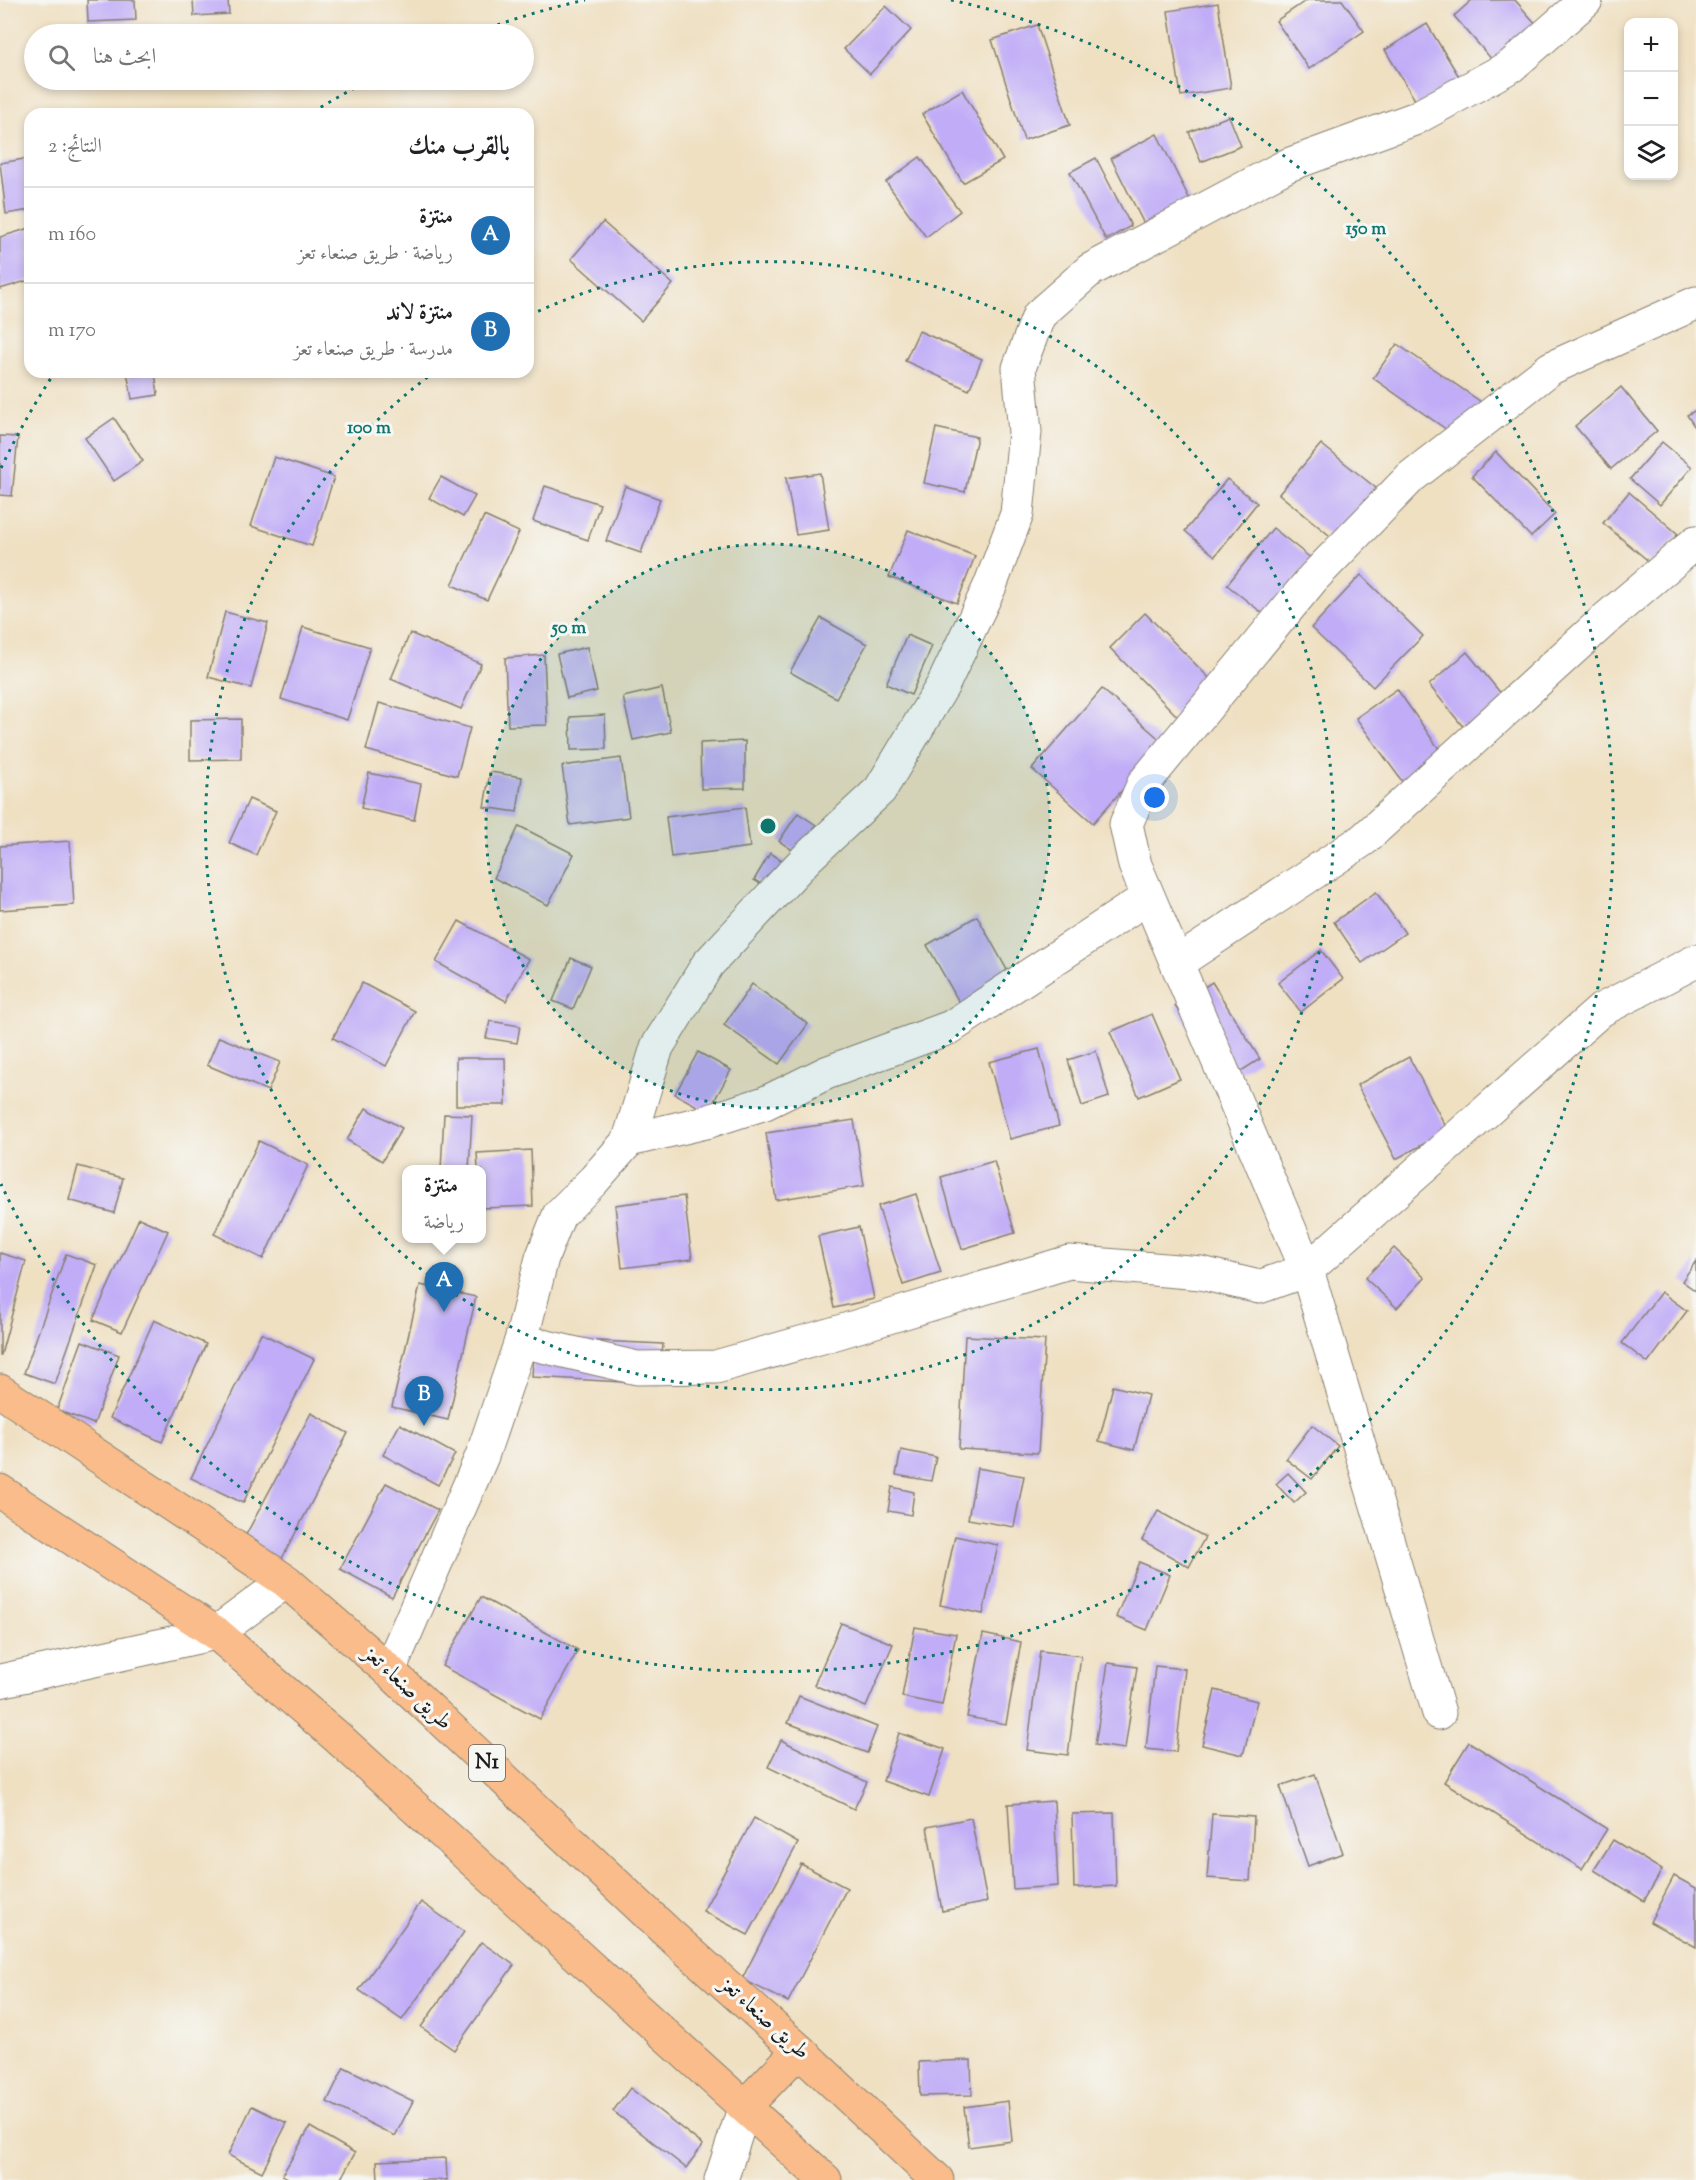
<!DOCTYPE html>
<html lang="ar">
<meta charset="utf-8">
<style>
:root{--surface:#fff;--page:#f6f6f6;--text:#202124;--muted:#757577;--line:#e0e0e0;--accent:#1f6fb2}
body{margin:0;font-family:"Sorts Mill Goudy",Amiri,serif;background:var(--page);color:var(--text);direction:rtl}
.controls{position:absolute;right:18px;top:18px;display:grid;overflow:hidden;border-radius:12px;box-shadow:0 3px 9px #0003}
.controls button{width:54px;height:54px;display:grid;place-items:center;padding:0;border:0;border-bottom:2px solid var(--line);background:var(--surface);color:var(--text);font:30px sans-serif}
.you{position:absolute;left:1155px;top:798px;width:21px;height:21px;margin:-15px;border:4px solid #fff;border-radius:50%;background:#1a73e8;box-shadow:0 0 0 9px #1a73e833}
.badge{display:grid;place-items:center;width:39px;height:39px;border-radius:50%;background:var(--accent);color:#fff;font-size:20px;font-weight:700}
.pin{position:absolute;translate:-50% -50px;filter:drop-shadow(0 2px 3px #0008)}
.pin::after{content:'';position:absolute;top:32px;width:21px;height:18px;background:inherit;clip-path:polygon(0 0,100% 0,50% 100%)}
.popup{position:absolute;left:402px;top:1165px;width:84px;height:78px;box-sizing:border-box;display:grid;place-content:center;border-radius:12px;background:var(--surface);filter:drop-shadow(0 2px 4px #0005);font-size:20px;white-space:nowrap;color:var(--muted)}
.popup b{font-size:22px;color:var(--text)}
.popup::after{content:'';position:absolute;left:50%;top:100%;margin-left:-12px;border:12px solid transparent;border-top-color:var(--surface)}
.list{margin:0;padding:0;list-style:none}
h2{display:flex;justify-content:space-between;align-items:center;height:78px;margin:0;padding:0 24px;font-size:26px}
h2 small{font-size:20px;font-weight:400;color:var(--muted)}
.list li{display:grid;grid-template-columns:39px 1fr auto;gap:18px;align-items:center;box-sizing:border-box;height:96px;padding:0 24px;border-top:2px solid var(--line)}
.list b{display:block;font-size:22px;white-space:nowrap}
.list p{margin:0;font-size:20px;white-space:nowrap;color:var(--muted)}
.list em{font-size:20px;font-style:normal;color:var(--muted)}
.icon{flex:none;width:33px;height:33px;fill:none;stroke:currentColor;stroke-width:2;stroke-linecap:round;stroke-linejoin:round}
.map{position:relative;flex:none;width:1696px;height:2180px;overflow:hidden;direction:ltr}
.search{position:absolute;background:var(--surface);box-shadow:0 3px 9px #0003;left:24px;top:24px;width:510px;height:66px;display:flex;align-items:center;gap:15px;box-sizing:border-box;padding:0 21px;border-radius:33px;color:var(--muted);font-size:22px}
.panel{position:absolute;background:var(--surface);box-shadow:0 3px 9px #0003;left:24px;top:108px;width:510px;height:270px;border-radius:18px;direction:rtl}
.map>svg:first-child{display:block}
</style>
<div class="map">
<svg width="1696" height="2180" viewBox="0 0 1696 2180">
<rect width="100%" height="100%" fill="#f6f6f2"/>
<filter id="ink" filterUnits="userSpaceOnUse"><feTurbulence type="fractalNoise" baseFrequency=".0167" numOctaves="2"/><feDisplacementMap in="SourceGraphic" scale="12" xChannelSelector="R" yChannelSelector="G"/><feConvolveMatrix kernelMatrix="1 2 1 2 8 2 1 2 1" color-interpolation-filters="sRGB"/></filter>
<filter id="wash" filterUnits="userSpaceOnUse"><feTurbulence type="fractalNoise" baseFrequency=".008" numOctaves="4" result="noise"/><feDisplacementMap in="SourceGraphic" scale="24" xChannelSelector="R" yChannelSelector="G"/><feGaussianBlur stdDeviation="1.35" result="paint"/><feColorMatrix in="noise" values="0 0 0 0 0 0 0 0 0 0 0 0 0 0 0 0 0 1.4 0 .05"/><feComposite in="paint" operator="in"/></filter>
<g filter="url(#wash)">
<rect width="100%" height="100%" fill="#efe0c2"/>
<g id="blocks">
<!-- building -->
<g fill="#c0acf7">
<polygon points="87,0 135,0 136,20 88,22"/>
<polygon points="193,0 228,0 229,14 194,16"/>
<polygon points="1307,0 1342,0 1364,31 1309,69 1276,21"/>
<polygon points="1472,0 1515,0 1536,24 1494,62 1454,16"/>
<polygon points="1218,3 1231,88 1181,96 1168,11"/>
<polygon points="886,6 911,30 870,74 844,49"/>
<polygon points="1427,24 1466,88 1424,115 1385,50"/>
<polygon points="1037,25 1070,125 1024,140 992,40"/>
<polygon points="962,90 1003,160 963,183 922,114"/>
<polygon points="1229,116 1241,146 1201,162 1189,132"/>
<polygon points="1157,134 1197,214 1151,238 1111,158"/>
<polygon points="920,157 960,211 926,237 886,182"/>
<polygon points="30,158 30,210 6,214 0,163"/>
<polygon points="1096,158 1131,226 1106,240 1070,172"/>
<polygon points="603,222 673,284 641,321 571,259"/>
<polygon points="30,228 30,280 0,289 0,237"/>
<polygon points="919,331 982,359 969,390 905,361"/>
<polygon points="1397,344 1484,404 1460,439 1373,378"/>
<polygon points="127,372 155,372 158,395 132,399"/>
<polygon points="1621,387 1657,431 1611,469 1575,426"/>
<polygon points="1696,410 1696,429 1687,415"/>
<polygon points="114,418 143,461 114,481 85,438"/>
<polygon points="936,428 977,437 965,492 924,483"/>
<polygon points="0,436 18,437 12,496 0,495"/>
<polygon points="1662,442 1692,467 1660,505 1630,479"/>
<polygon points="1321,444 1376,488 1335,540 1279,494"/>
<polygon points="1496,452 1555,514 1531,537 1472,476"/>
<polygon points="274,457 334,477 312,546 251,526"/>
<polygon points="820,473 829,530 796,535 786,478"/>
<polygon points="441,477 475,496 463,517 429,498"/>
<polygon points="1227,479 1257,503 1215,556 1185,531"/>
<polygon points="545,486 600,504 588,540 533,521"/>
<polygon points="625,486 660,499 641,553 606,541"/>
<polygon points="1629,492 1678,534 1652,564 1603,523"/>
<polygon points="484,516 519,532 487,600 452,585"/>
<polygon points="1273,528 1312,559 1266,616 1227,585"/>
<polygon points="908,530 975,556 957,603 889,577"/>
<polygon points="1361,575 1423,636 1373,687 1311,628"/>
<polygon points="225,612 268,623 251,688 208,677"/>
<polygon points="1145,613 1213,682 1178,717 1110,648"/>
<polygon points="821,618 867,644 836,698 790,672"/>
<polygon points="303,627 370,647 347,720 281,699"/>
<polygon points="410,633 481,664 461,709 391,679"/>
<polygon points="907,635 932,646 911,695 886,684"/>
<polygon points="587,647 597,691 567,698 557,654"/>
<polygon points="1467,652 1507,701 1469,734 1429,685"/>
<polygon points="544,655 547,725 508,726 505,658"/>
<polygon points="662,688 671,732 633,740 623,697"/>
<polygon points="1102,689 1164,743 1093,823 1032,769"/>
<polygon points="1397,689 1446,759 1407,788 1356,718"/>
<polygon points="379,703 470,728 457,776 366,750"/>
<polygon points="605,715 606,749 571,750 570,717"/>
<polygon points="241,719 241,759 190,760 190,720"/>
<polygon points="745,741 745,788 701,789 700,743"/>
<polygon points="621,758 629,817 570,825 562,766"/>
<polygon points="490,772 522,777 517,812 484,807"/>
<polygon points="369,773 421,784 414,820 361,808"/>
<polygon points="249,799 276,811 256,855 229,843"/>
<polygon points="745,807 750,847 671,857 666,817"/>
<polygon points="798,813 822,829 803,857 779,841"/>
<polygon points="519,826 574,854 548,905 494,878"/>
<polygon points="70,841 74,905 0,910 0,846"/>
<polygon points="770,853 793,867 777,893 754,880"/>
<polygon points="1376,892 1405,933 1362,963 1334,922"/>
<polygon points="977,916 1022,997 972,1025 927,945"/>
<polygon points="459,921 529,959 506,1001 436,962"/>
<polygon points="1321,950 1343,979 1301,1012 1278,983"/>
<polygon points="571,958 591,966 573,1009 553,1001"/>
<polygon points="1212,982 1260,1059 1224,1082 1175,1006"/>
<polygon points="362,983 415,1011 386,1066 333,1038"/>
<polygon points="752,984 808,1024 779,1064 724,1025"/>
<polygon points="1152,1014 1180,1079 1139,1097 1110,1032"/>
<polygon points="490,1021 520,1026 517,1043 486,1038"/>
<polygon points="219,1037 280,1062 268,1091 207,1065"/>
<polygon points="1039,1049 1059,1126 1010,1139 989,1062"/>
<polygon points="1096,1051 1109,1097 1082,1106 1068,1060"/>
<polygon points="698,1052 731,1070 708,1112 675,1094"/>
<polygon points="1409,1057 1448,1131 1396,1159 1357,1085"/>
<polygon points="456,1058 505,1058 506,1105 456,1105"/>
<polygon points="366,1108 402,1128 382,1161 347,1140"/>
<polygon points="444,1114 472,1115 469,1170 441,1170"/>
<polygon points="854,1120 864,1186 776,1200 766,1133"/>
<polygon points="259,1141 308,1165 263,1259 214,1234"/>
<polygon points="531,1150 533,1206 482,1208 482,1170 478,1170 477,1153"/>
<polygon points="994,1161 1015,1233 962,1249 941,1177"/>
<polygon points="78,1166 123,1178 114,1213 69,1200"/>
<polygon points="916,1194 941,1273 903,1285 878,1206"/>
<polygon points="684,1196 692,1259 622,1268 615,1205"/>
<polygon points="139,1218 168,1231 122,1332 93,1320"/>
<polygon points="859,1227 874,1299 834,1308 818,1236"/>
<polygon points="1394,1248 1425,1278 1397,1308 1365,1278"/>
<polygon points="0,1253 26,1261 1,1355 0,1355"/>
<polygon points="66,1254 97,1265 55,1384 24,1373"/>
<polygon points="1696,1261 1696,1291 1682,1281"/>
<polygon points="420,1285 476,1297 448,1420 392,1407"/>
<polygon points="1661,1292 1687,1311 1648,1363 1622,1343"/>
<polygon points="154,1320 206,1344 162,1442 110,1418"/>
<polygon points="261,1333 314,1359 243,1503 191,1478"/>
<polygon points="965,1336 1045,1340 1038,1453 959,1449"/>
<polygon points="534,1338 663,1344 660,1384 532,1377"/>
<polygon points="82,1341 119,1355 94,1424 57,1410"/>
<polygon points="1113,1386 1148,1395 1134,1450 1099,1441"/>
<polygon points="311,1413 348,1433 278,1566 240,1546"/>
<polygon points="400,1424 455,1454 438,1485 383,1455"/>
<polygon points="1312,1425 1338,1446 1312,1479 1286,1459"/>
<polygon points="901,1450 936,1457 931,1481 896,1475"/>
<polygon points="977,1468 1024,1476 1014,1527 968,1519"/>
<polygon points="1288,1473 1306,1492 1294,1503 1276,1484"/>
<polygon points="386,1483 438,1510 392,1597 340,1569"/>
<polygon points="892,1487 914,1492 911,1515 888,1511"/>
<polygon points="1158,1511 1205,1537 1189,1567 1142,1540"/>
<polygon points="955,1536 998,1545 983,1614 940,1605"/>
<polygon points="1139,1562 1170,1575 1147,1630 1116,1617"/>
<polygon points="481,1597 578,1650 540,1719 442,1666"/>
<polygon points="841,1623 893,1644 866,1707 814,1685"/>
<polygon points="915,1627 956,1634 942,1705 902,1697"/>
<polygon points="983,1634 1021,1642 1006,1724 967,1717"/>
<polygon points="1040,1651 1081,1656 1068,1755 1027,1750"/>
<polygon points="1108,1663 1137,1667 1125,1749 1095,1745"/>
<polygon points="1155,1666 1185,1669 1176,1752 1146,1749"/>
<polygon points="1215,1690 1257,1701 1243,1755 1202,1745"/>
<polygon points="799,1696 877,1727 867,1753 788,1723"/>
<polygon points="899,1733 945,1749 929,1797 883,1781"/>
<polygon points="781,1740 867,1782 854,1809 768,1767"/>
<polygon points="1469,1742 1607,1829 1582,1869 1444,1782"/>
<polygon points="1315,1774 1343,1853 1308,1866 1280,1786"/>
<polygon points="1054,1801 1058,1886 1013,1889 1008,1804"/>
<polygon points="1114,1813 1116,1886 1074,1888 1072,1814"/>
<polygon points="1212,1814 1254,1817 1250,1881 1207,1878"/>
<polygon points="754,1818 798,1843 748,1935 703,1911"/>
<polygon points="971,1818 987,1902 942,1911 927,1827"/>
<polygon points="1613,1840 1662,1870 1644,1901 1594,1870"/>
<polygon points="801,1864 847,1888 788,2002 742,1979"/>
<polygon points="1674,1876 1696,1888 1696,1947 1650,1922"/>
<polygon points="421,1902 464,1932 402,2020 359,1990"/>
<polygon points="481,1942 514,1965 454,2050 421,2027"/>
<polygon points="971,2060 972,2095 920,2096 919,2062"/>
<polygon points="344,2067 413,2101 395,2136 327,2102"/>
<polygon points="630,2088 703,2145 686,2168 613,2111"/>
<polygon points="1008,2101 1012,2141 969,2147 964,2107"/>
<polygon points="252,2106 287,2123 262,2172 228,2155"/>
<polygon points="310,2127 355,2153 340,2180 291,2180 282,2175"/>
<polygon points="446,2158 447,2180 378,2180 377,2161"/>
</g>
</g>
</g>
<g filter="url(#ink)">
<use href="#blocks" fill-opacity="0" stroke="#867e6f" stroke-width="1.5"/>
<g fill="none" stroke-linecap="round" stroke-linejoin="round">
<defs>
<g id="minor">
<polyline points="1177,963 1363,840 1609,616 1696,542"/>
<polyline points="629,1140 706,1122 765,1103 826,1073 951,1027 1148,897"/>
<polyline points="521,1341 637,1368 716,1367 829,1335 1069,1262 1201,1273 1259,1287 1307,1270 1601,1010 1696,961"/>
<polyline points="389,1671 482,1456 521,1341 542,1258 559,1215 594,1180 629,1140 657,1047 708,964 807,858 880,790 943,685 990,586 1017,514 1025,432 1019,368 1039,315 1090,270 1288,165 1414,119 1511,66 1586,0"/>
<polyline points="0,1681 216,1633 286,1581"/>
<polyline points="1439,1713 1307,1270 1135,865 1126,824 1144,783 1313,578 1411,477 1551,368 1696,303"/>
<polyline points="721,2180 745,2106"/>
</g>
<g id="highway">
<polyline points="0,1391 286,1581 389,1671 668,1933 799,2050 937,2180"/>
<polyline points="0,1491 216,1633 337,1737 825,2180"/>
<polyline points="745,2106 799,2050"/>
</g>
</defs>
<!-- minor casing -->
<use href="#minor" stroke="#867e6f" stroke-width="35"/>
<!-- highway casing -->
<use href="#highway" stroke="#867e6f" stroke-width="35"/>
<!-- minor -->
<use href="#minor" stroke="#fff" stroke-width="33"/>
<!-- highway -->
<use href="#highway" stroke="#f9bc8a" stroke-width="33"/>
</g>
</g>
<!-- distance rings -->
<circle cx="768" cy="826" r="282" fill="#0f766e" fill-opacity=".12"/>
<g fill="none" stroke="#0f766e" stroke-width="3" stroke-dasharray="3 6">
<circle cx="768" cy="826" r="282"/>
<path d="M530 315A564 564 0 1 1 433 373"/>
<path d="M1 468A846 846 0 0 1 51 378M313 112A846 846 0 0 1 364 83M472 34A846 846 0 0 1 585 0M951 0A846 846 0 1 1 1 1184"/>
</g>
<g text-anchor="middle" dominant-baseline="central" stroke-width="6" stroke-linejoin="round" paint-order="stroke">
<!-- shield labels -->
<rect fill="#f6f6f2" stroke="#5d5d5c" stroke-width="1.5" x="469" y="1745" width="36" height="36" rx="4.5"/>
<g font-size="21" font-weight="bold" fill="#1c1c1c">
<text x="487" y="1763">N1</text>
</g>
<!-- street labels -->
<g font-size="22" fill="#1c1c1c" stroke="#f6f6f2">
<text transform="translate(407 1689) rotate(43)">طريق صنعاء تعز</text>
<text transform="translate(764 2019) rotate(42)">طريق صنعاء تعز</text>
</g>
</g>
<circle cx="768" cy="826" r="9" fill="#0f766e" stroke="#f6f6f2" stroke-width="3"/>
<g font-size="18" text-anchor="middle" font-weight="bold" fill="#0f766e" stroke="#f6f6f2" stroke-width="6" stroke-linejoin="round" paint-order="stroke">
<text x="1366" y="234">150 m</text>
<text x="369" y="433">100 m</text>
<text x="569" y="633">50 m</text>
</g>
</svg>
<div class="controls">
<button>+</button>
<button>−</button>
<button><svg class="icon" aria-label="layers" viewBox="0 0 24 24"><path d="M12 4l9 5-9 5-9-5zM3 14l9 5 9-5"/></svg></button>
</div>
<div class="you"></div>
<div class="pin badge" style="left:444px;top:1312px">A</div>
<div class="popup"><b>منتزة</b>رياضة</div>
<div class="pin badge" style="left:424px;top:1426px">B</div>
<div class="search"><svg class="icon" aria-label="search" viewBox="0 0 24 24"><circle cx="10" cy="10" r="6"/><path d="M15 15l6 6"/></svg>ابحث هنا</div>
<section class="panel">
<h2>بالقرب منك<small>النتائج: 2</small></h2>
<ul class="list">
<li><span class="badge">A</span><div><b>منتزة</b><p>رياضة · طريق صنعاء تعز</p></div><em>160 m</em></li>
<li><span class="badge">B</span><div><b>منتزة لاند</b><p>مدرسة · طريق صنعاء تعز</p></div><em>170 m</em></li>
</ul>
</section>
</div>
